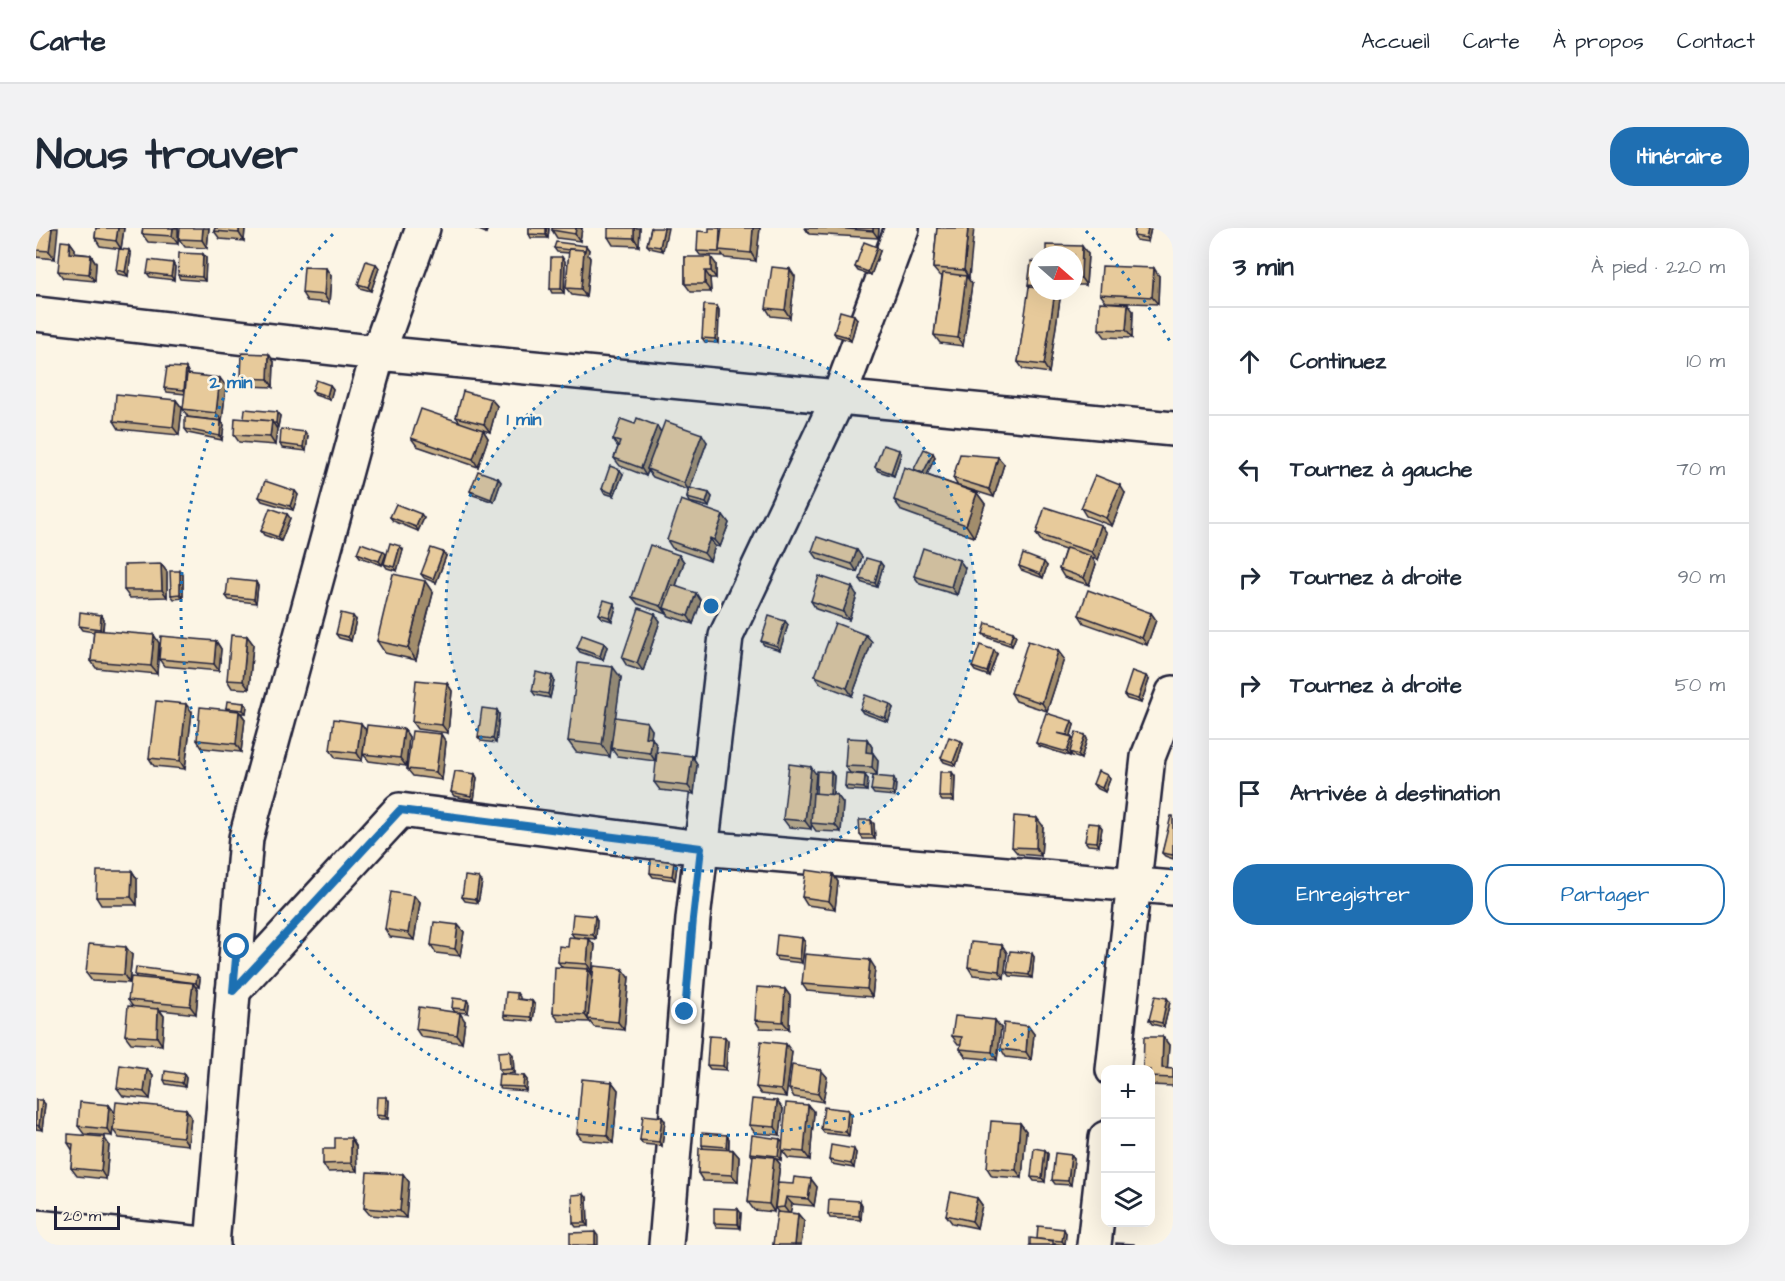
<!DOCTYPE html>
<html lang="fr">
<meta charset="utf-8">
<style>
:root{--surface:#fff;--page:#f2f2f3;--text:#1f2937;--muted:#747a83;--line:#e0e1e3;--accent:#1f6fb2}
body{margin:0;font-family:"Architects Daughter",sans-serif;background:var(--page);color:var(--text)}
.controls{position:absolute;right:18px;bottom:18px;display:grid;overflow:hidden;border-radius:12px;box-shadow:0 6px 24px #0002}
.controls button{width:54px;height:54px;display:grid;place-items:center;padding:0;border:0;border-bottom:2px solid var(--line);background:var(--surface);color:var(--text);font:30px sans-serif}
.compass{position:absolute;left:993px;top:18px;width:54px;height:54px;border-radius:50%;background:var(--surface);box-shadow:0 6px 24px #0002;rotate:110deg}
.scale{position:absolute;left:18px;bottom:15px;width:66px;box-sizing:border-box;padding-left:6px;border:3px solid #22223b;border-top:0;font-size:16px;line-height:21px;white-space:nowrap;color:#22223b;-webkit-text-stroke:4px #fcf5e5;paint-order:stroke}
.stop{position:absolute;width:18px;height:18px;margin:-14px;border:4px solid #1f6fb2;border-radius:50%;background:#fff}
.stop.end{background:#1f6fb2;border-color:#fff;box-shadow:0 2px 6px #0008}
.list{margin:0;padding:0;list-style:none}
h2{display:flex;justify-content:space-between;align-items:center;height:78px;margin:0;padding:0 24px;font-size:26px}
h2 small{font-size:20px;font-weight:400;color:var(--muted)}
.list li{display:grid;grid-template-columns:39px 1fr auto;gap:18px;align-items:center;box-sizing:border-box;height:108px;padding:0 24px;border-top:2px solid var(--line)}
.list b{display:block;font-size:22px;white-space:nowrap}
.list em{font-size:20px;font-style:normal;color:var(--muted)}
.actions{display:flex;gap:12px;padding:18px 24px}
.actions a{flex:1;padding:14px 0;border:2px solid var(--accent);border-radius:24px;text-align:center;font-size:21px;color:var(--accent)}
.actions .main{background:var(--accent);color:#fff}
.icon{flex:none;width:33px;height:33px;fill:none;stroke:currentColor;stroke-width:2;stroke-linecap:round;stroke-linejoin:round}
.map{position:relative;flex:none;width:1137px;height:1017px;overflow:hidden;border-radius:24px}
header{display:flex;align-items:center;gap:36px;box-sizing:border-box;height:84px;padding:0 30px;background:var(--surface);border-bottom:2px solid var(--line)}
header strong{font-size:28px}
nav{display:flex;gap:33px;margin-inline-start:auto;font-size:21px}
.intro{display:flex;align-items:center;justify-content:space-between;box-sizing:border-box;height:144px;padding:0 36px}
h1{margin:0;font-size:42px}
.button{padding:15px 27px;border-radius:24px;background:var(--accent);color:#fff;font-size:21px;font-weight:700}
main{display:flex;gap:36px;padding:0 36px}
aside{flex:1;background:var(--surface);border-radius:24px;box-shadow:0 6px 24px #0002}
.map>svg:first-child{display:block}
</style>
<header>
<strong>Carte</strong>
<nav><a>Accueil</a><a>Carte</a><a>À propos</a><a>Contact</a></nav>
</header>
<div class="intro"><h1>Nous trouver</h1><a class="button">Itinéraire</a></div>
<main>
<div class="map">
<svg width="1137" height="1017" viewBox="0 0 1137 1017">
<rect width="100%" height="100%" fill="#fcf5e5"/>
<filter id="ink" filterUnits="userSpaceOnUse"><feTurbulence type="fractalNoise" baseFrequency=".0167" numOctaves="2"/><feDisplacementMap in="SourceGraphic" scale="12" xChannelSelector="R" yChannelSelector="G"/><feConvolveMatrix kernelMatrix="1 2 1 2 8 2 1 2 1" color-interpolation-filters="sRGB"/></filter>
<g filter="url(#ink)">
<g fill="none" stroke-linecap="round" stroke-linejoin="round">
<defs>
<g id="minor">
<polyline points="0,86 342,125 1137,201"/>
<polyline points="197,763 364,582 665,620 1137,660"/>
<polyline points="1077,842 1112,529 1137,465"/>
<polyline points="0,999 177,1017"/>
<polyline points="176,1017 210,610 342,125 387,0"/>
<polyline points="630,1017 657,691 690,408 803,169 866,0"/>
<polyline points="1058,1017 1070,910"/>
</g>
</defs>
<!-- minor casing -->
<use href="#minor" stroke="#22223b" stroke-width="38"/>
<!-- minor -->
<use href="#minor" stroke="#fcf5e5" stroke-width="33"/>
</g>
<!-- wall -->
<g fill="#c7ae85" stroke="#22223b" stroke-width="1.5">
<polygon points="0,0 19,31 0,29"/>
<polygon points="60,0 88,0 85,21 64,18 59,10"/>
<polygon points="107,0 142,0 142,16 112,14 106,6"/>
<polygon points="173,0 171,20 149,19 143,11"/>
<polygon points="179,0 209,0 208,13 184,11 178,3"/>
<polygon points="438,0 452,0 450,5"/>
<polygon points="493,0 513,0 512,10 495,10 493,6"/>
<polygon points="516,0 546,0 544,13 521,10 516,2"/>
<polygon points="604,0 603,18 577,17 572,9"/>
<polygon points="615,0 627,23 614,20 611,17"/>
<polygon points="724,0 720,33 689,30 686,26 686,28 664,27 661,23 673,4"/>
<polygon points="769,0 843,0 842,10 773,6"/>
<polygon points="901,0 933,50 931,50 936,56 927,118 904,115 898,107 906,48 903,47 897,40"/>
<polygon points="1099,0 1115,0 1112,14 1100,12 1098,8"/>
<polygon points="34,14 39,21 39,25 55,27 60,35 59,53 27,50 22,43"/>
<polygon points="550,18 553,22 552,27 554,30 550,69 536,67 530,60 533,25 521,24 518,20"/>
<polygon points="93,22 95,26 92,48 82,46 80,42"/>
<polygon points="844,23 835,47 822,43 819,39"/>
<polygon points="167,26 170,30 169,53 144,51 142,47"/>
<polygon points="1052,26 1050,57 1038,57 1038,27"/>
<polygon points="649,29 680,36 680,50 674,50 675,64 655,64 649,56"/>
<polygon points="529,33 528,65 516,65 514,61"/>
<polygon points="1002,34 1002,63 1019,63 1024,71 1013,145 987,141 982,134 994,59 992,57"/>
<polygon points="137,35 139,39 138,52 114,49 111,45"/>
<polygon points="340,36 343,40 335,63 324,60 322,56"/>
<polygon points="295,48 293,75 271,73 266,65"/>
<polygon points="1123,48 1122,76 1070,74 1064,66"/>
<polygon points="759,49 754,90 735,88 730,80"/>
<polygon points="681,78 683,82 682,115 669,114 666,110"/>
<polygon points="1097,83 1096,110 1069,109 1063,101"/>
<polygon points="821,91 815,113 800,108 798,105"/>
<polygon points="238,134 237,159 210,158 205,150"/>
<polygon points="150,140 152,144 152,146 190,158 186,193 152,189 147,181 149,166 131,164 128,160"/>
<polygon points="294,157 297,161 294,172 279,167 276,163"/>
<polygon points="455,171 461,178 454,204 447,202 452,210 442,239 381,218 375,210 424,194 420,189"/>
<polygon points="140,172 146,180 143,207 83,201 78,193"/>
<polygon points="244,188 242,199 240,199 241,201 239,217 203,214 198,207 208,191"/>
<polygon points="185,193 188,197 186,212 152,205 149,201"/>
<polygon points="599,196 621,198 625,204 671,214 654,260 673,265 676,269 673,279 653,274 651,270 652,262 617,249 612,243 610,248 584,238 578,230 582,219 577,212"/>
<polygon points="272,208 270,223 246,220 244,216"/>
<polygon points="897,225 899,229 891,247 922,258 917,250 968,236 958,269 923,258 941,265 949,276 938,309 866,283 858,272 880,243 878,241"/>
<polygon points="865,226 858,248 842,243 839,239"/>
<polygon points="587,246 578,268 568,265 566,261"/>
<polygon points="462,250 465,254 458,274 437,267 434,263"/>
<polygon points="259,263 262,267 257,282 226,273 223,269"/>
<polygon points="1089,265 1076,298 1050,288 1045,280"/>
<polygon points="251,286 254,290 245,313 228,307 225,303"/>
<polygon points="385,286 388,290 382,303 357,293 354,289"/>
<polygon points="687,287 693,295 684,319 679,318 674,333 636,320 631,312"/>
<polygon points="1071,305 1062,332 1056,330 1060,336 1053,357 1028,349 1023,341 1029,322 1006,314 1000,306"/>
<polygon points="367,322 361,343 351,340 348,336"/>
<polygon points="776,323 826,329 821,344 782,331"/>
<polygon points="321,325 350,326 346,337 324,329"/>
<polygon points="643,327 648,334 640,358 665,373 657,396 633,388 631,385 631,386 602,376 596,369"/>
<polygon points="410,328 400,355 388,350 385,346"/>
<polygon points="923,332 929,340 921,367 884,356 878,348"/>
<polygon points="844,334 847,338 841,359 827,355 824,351"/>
<polygon points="125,336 131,344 131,369 94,370 88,362"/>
<polygon points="983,338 1011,338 1007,350 985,342"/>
<polygon points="147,347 147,370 138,371 135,367"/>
<polygon points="220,354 222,358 220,375 193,372 190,368"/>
<polygon points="397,365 380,432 349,425 341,413"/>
<polygon points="821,367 813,392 780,381 775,373"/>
<polygon points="578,375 580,379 576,393 566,390 563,386"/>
<polygon points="1115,385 1120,392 1111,417 1048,395 1043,387"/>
<polygon points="619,386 624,393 607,443 591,438 586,430"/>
<polygon points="65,387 68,391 67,403 123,415 121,446 60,440 55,433 58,404 46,402 43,398"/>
<polygon points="320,392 315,413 303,410 300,406"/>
<polygon points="749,393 752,397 744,422 728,417 725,413"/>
<polygon points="977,404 980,408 976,418 950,409 947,406"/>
<polygon points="830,407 836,414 816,468 785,456 779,448"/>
<polygon points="211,408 217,416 213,461 196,460 191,452"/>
<polygon points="180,413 185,421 183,443 128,438 123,431"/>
<polygon points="571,419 567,432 544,424 541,420"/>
<polygon points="1022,423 1028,431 1011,483 980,473 975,465"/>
<polygon points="961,426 953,448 939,443 936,439"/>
<polygon points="516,448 518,452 514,470 499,467 496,463"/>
<polygon points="585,450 579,489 616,502 615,510 621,518 619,533 581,528 575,520 574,529 540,524 532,513"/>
<polygon points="1113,452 1105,475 1091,471 1088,467"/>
<polygon points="411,455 416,463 412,505 381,501 376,494"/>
<polygon points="208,475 211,478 210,485 205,485 209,491 205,524 166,520 161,512 192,482 190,480"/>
<polygon points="857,480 852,494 827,485 824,481"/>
<polygon points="461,482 463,486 460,515 445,513 442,509"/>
<polygon points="156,484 149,541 118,538 113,530"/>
<polygon points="1038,497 1034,509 1038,512 1049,507 1051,511 1045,531 1036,528 1035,526 1034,528 1003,518 1000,515"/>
<polygon points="368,501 373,509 370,538 333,533 327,526 326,533 300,530 294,522 330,502"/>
<polygon points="831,511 836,519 836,525 842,532 841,547 814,545 809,538"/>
<polygon points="410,514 406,552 377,548 371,541"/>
<polygon points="927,516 920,538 908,534 905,530"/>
<polygon points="656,528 661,536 658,566 624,562 618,554"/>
<polygon points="795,544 798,548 797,567 801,567 807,575 805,604 780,603 775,596 775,601 753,599 747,591 780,546 778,566 780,566"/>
<polygon points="439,546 441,550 438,572 418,568 415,564"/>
<polygon points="1071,547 1074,551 1069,564 1060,560 1057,556"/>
<polygon points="919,548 918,573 906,573 903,569"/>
<polygon points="832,551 831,563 811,562 809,558"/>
<polygon points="860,554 859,568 838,566 835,562"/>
<polygon points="1137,588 1137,631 1129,628 1126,625"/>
<polygon points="838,596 839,611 827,611 824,607"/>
<polygon points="1063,596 1066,600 1063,618 1052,617 1049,613"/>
<polygon points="1007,598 1005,628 982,626 976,619"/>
<polygon points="641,638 639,652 617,649 614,645"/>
<polygon points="96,643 101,651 101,677 65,677 60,669"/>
<polygon points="797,646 802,654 799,681 771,677 766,669"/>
<polygon points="446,654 442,675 429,673 426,669"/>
<polygon points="378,668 384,675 378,712 354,709 349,701"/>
<polygon points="559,688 561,692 560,711 538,709 535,705"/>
<polygon points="422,697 428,704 424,728 400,725 395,717"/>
<polygon points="766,710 769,714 766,735 741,732 739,728"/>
<polygon points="553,711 559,718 556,744 554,744 557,748 593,749 588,802 558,799 554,794 523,793 517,785 526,739 522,734 532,719"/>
<polygon points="966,717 971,725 968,750 937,747 932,739"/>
<polygon points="96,727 93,755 56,753 50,745"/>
<polygon points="998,729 996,750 974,748 971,744"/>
<polygon points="839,740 836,769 771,763 766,756"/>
<polygon points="99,747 161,747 164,751 163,759 159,759 162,763 160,786 124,782 128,788 126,817 95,815 89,807 97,779 92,772 100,749"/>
<polygon points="749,761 754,768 753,801 724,800 719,792"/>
<polygon points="481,765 484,769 484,771 496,773 499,777 497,793 470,791 468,787"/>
<polygon points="431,772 433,776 432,785 419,784 416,780"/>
<polygon points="1134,774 1128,799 1116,796 1113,792"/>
<polygon points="429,793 426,815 385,809 380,801"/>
<polygon points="992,798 998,806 995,832 970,829 965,821"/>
<polygon points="965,800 961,832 930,829 924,821 925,816 922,816 916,808"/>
<polygon points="1127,809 1133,817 1131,841 1137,841 1137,858 1114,857 1114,842"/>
<polygon points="692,813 690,842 674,841 671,837"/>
<polygon points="756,824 750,869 725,866 720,859"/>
<polygon points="477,827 478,845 466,846 463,842"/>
<polygon points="111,841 117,848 114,871 87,868 81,860"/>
<polygon points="785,842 791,849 787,874 758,869 753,861"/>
<polygon points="488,848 491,852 490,863 465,861 462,858"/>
<polygon points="150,850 149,859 130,856 128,852"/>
<polygon points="576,854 582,862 577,915 546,912 541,905"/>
<polygon points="0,872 9,876 6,902 0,901"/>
<polygon points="353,873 352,891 343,891 340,887"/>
<polygon points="73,877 79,885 76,908 48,906 42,898"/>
<polygon points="150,881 155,889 152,917 83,910 77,902"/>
<polygon points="747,881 744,907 719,905 713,897"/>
<polygon points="812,882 815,886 813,908 788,905 785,901"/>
<polygon points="778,884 774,932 752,930 746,922"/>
<polygon points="629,893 626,918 607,916 604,912"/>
<polygon points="984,895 990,903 986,950 956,948 951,940"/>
<polygon points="691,907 693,911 693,921 697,922 703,929 702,954 667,953 662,945 667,920 666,917"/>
<polygon points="315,910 320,918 321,943 292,944 287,936 299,921"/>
<polygon points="744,911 747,914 745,932 740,931 744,936 738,984 718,982 712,974 717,929 714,925"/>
<polygon points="32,915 73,917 70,951 41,948 35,940 37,923"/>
<polygon points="1009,922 1012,926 1009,954 998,953 995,949"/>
<polygon points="820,925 818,940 796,936 793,932"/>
<polygon points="1035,927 1038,931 1035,957 1019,956 1016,952"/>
<polygon points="367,946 373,954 370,990 334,987 328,980"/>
<polygon points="775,951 781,959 778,978 756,976 754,985 762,986 768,993 765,1017 737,1017 742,984 739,980 757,956"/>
<polygon points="551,970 552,998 540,999 537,995"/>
<polygon points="941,970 946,977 941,1000 916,995 910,987"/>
<polygon points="824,973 826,977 825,992 794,990 792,986"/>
<polygon points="705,985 704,1000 680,999 678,995"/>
<polygon points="1030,1005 1029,1017 1019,1016 1020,1017 994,1017 1001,1011"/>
</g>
<!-- shaded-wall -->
<g fill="#a28d6c" stroke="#22223b" stroke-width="1.5">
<polygon points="16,0 22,0 19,31 13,23"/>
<polygon points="82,0 88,0 85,21 80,13"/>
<polygon points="137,0 142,0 142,16 136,8"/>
<polygon points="167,0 173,0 171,20 166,12"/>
<polygon points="203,0 209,0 208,13 203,5"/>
<polygon points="448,0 452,0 450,5 448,1"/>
<polygon points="510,0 513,0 512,10 510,7"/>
<polygon points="540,0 546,0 544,13 539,6"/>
<polygon points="598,0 604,0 603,18 598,10"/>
<polygon points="628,0 632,0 627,23 624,19"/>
<polygon points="717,0 724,0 720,33 715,25"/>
<polygon points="837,0 843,0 842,10 837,3"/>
<polygon points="932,0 938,0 933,50 928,42"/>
<polygon points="1112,0 1115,0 1112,14 1110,10"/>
<polygon points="34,14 39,21 38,33 33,25"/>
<polygon points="550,18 553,22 552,27 554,30 550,69 545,61 548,22"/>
<polygon points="1046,18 1052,26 1050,57 1045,50"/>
<polygon points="841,19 844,23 835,47 832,44"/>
<polygon points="93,22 95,26 92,48 89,44"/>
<polygon points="167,26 170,30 169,53 166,49"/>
<polygon points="55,27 60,35 59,53 53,46"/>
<polygon points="526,29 529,33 528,65 525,61"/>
<polygon points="675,29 680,36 680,50 675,43"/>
<polygon points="137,35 139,39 138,52 135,48"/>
<polygon points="340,36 343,40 335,63 332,59"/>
<polygon points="290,40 295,48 293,75 288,67"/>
<polygon points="1118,40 1123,48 1122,76 1116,69"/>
<polygon points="754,41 759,49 754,90 749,82"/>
<polygon points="669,43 674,50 675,64 669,56"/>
<polygon points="930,48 936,56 927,118 922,110"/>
<polygon points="1019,63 1024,71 1013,145 1008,137"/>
<polygon points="1092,76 1097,83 1096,110 1090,102"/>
<polygon points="681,78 683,82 682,115 679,111"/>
<polygon points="818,87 821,91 815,113 812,109"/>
<polygon points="233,126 238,134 237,159 232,151"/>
<polygon points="150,140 152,144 150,166 148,162"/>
<polygon points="184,150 190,158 186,193 180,185"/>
<polygon points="294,157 297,161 294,172 291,168"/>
<polygon points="455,171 461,178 454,204 448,196"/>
<polygon points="140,172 146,180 143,207 137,199"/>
<polygon points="241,184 244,188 242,199 240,195"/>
<polygon points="185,193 188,197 186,212 184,208"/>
<polygon points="236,193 241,201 239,217 234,209"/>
<polygon points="621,198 626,206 611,241 612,243 610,248 605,240"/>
<polygon points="447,202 452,210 442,239 437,231"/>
<polygon points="269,204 272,208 270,223 267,219"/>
<polygon points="666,206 671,214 653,263 648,255"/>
<polygon points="863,222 865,226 858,248 855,245"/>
<polygon points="897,225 899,229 890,249 887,245"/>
<polygon points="962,229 968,236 958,269 953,261"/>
<polygon points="584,242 587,246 578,268 576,265"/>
<polygon points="462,250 465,254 458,274 455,271"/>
<polygon points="1084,257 1089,265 1076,298 1070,290"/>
<polygon points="259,263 262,267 257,282 254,278"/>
<polygon points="673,265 676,269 673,279 670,275"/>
<polygon points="941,265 949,276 938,309 930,297"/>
<polygon points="251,286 254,290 245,313 242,309"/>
<polygon points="385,286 388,290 382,303 380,299"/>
<polygon points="687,287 693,295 684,319 678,312"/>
<polygon points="1065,297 1071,305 1062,332 1056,324"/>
<polygon points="674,310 679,318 674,333 668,325"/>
<polygon points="364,318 367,322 361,343 358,339"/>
<polygon points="821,322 826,329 821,344 816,336"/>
<polygon points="347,323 350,326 346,337 343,333"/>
<polygon points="407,324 410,328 400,355 397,351"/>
<polygon points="643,327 648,334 632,381 628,380 631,385 631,386 625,378"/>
<polygon points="1055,328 1060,336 1053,357 1048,350"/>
<polygon points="923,332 929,340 921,367 915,359"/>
<polygon points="844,334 847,338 841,359 839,355"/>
<polygon points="1008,334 1011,338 1007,350 1004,346"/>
<polygon points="125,336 131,344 131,369 126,362"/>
<polygon points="144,343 147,347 147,370 144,366"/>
<polygon points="389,353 397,365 380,432 372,420"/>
<polygon points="220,354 222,358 220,375 218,371"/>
<polygon points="816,359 821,367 813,392 807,384"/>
<polygon points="660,365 665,373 657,396 652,388"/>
<polygon points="578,375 580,379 576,393 573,389"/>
<polygon points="1115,385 1120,392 1111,417 1106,410"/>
<polygon points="619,386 624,393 607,443 601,435"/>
<polygon points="65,387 68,391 66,405 64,401"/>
<polygon points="317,388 320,392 315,413 312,409"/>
<polygon points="749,393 752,397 744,422 741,418"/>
<polygon points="977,404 980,408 976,418 974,414"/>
<polygon points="118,407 123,415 121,446 115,438"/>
<polygon points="830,407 836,414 816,468 811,460"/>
<polygon points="211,408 217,416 213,461 207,453"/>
<polygon points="180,413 185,421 183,443 178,436"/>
<polygon points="568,415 571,419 567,432 564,428"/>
<polygon points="958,422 961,426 953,448 951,444"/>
<polygon points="1022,423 1028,431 1011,483 1006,475"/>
<polygon points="577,439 585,450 574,529 566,517"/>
<polygon points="516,448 518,452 514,470 512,466"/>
<polygon points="1110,448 1113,452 1105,475 1102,471"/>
<polygon points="411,455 416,463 412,505 406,497"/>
<polygon points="208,475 211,478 210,485 207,482"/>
<polygon points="150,476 156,484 149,541 144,533"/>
<polygon points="854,476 857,480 852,494 849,490"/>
<polygon points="461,482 463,486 460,515 457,511"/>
<polygon points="203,483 209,491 205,524 200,516"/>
<polygon points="1036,493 1038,497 1034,511 1031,507"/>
<polygon points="611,494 616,502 614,517 609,509"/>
<polygon points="325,495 330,502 326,533 321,525"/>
<polygon points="368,501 373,509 370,538 364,530"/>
<polygon points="405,506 410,514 406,552 400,544"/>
<polygon points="1049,507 1051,511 1045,531 1042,527"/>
<polygon points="1036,509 1038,513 1034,528 1031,524"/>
<polygon points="616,510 621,518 619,533 614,525"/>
<polygon points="831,511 836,519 835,532 830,524"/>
<polygon points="925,513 927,516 920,538 917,534"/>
<polygon points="837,525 842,532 841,547 836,539"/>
<polygon points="656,528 661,536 658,566 652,558"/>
<polygon points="775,539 780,546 775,601 769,593"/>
<polygon points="795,544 798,548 796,574 794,570"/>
<polygon points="916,544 919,548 918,573 915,569"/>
<polygon points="439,546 441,550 438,572 435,568"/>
<polygon points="829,547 832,551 831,563 828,560"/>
<polygon points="1071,547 1074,551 1069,564 1066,560"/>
<polygon points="858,550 860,554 859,568 856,564"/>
<polygon points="801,567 807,575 805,604 799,597"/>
<polygon points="1001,590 1007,598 1005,628 1000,620"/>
<polygon points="835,592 838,596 839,611 836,607"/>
<polygon points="1063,596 1066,600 1063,618 1061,614"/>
<polygon points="638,634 641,638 639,652 636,648"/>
<polygon points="96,643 101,651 101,677 95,669"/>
<polygon points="797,646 802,654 799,681 793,673"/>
<polygon points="443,650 446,654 442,675 440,671"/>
<polygon points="378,668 384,675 378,712 372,705"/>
<polygon points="559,688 561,692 560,711 557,707"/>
<polygon points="422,697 428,704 424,728 419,721"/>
<polygon points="766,710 769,714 766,735 764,731"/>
<polygon points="553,711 559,718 556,744 551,736"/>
<polygon points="966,717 971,725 968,750 963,743"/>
<polygon points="90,719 96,727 93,755 88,747"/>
<polygon points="996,725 998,729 996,750 993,747"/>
<polygon points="834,732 839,740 836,769 831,761"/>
<polygon points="552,741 557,748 552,791 554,794 549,787"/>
<polygon points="587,741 593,749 588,802 582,794"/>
<polygon points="161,747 164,751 163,759 160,755"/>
<polygon points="157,755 162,763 160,786 154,778"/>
<polygon points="749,761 754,768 753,801 747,794"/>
<polygon points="1131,770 1134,774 1128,799 1126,795"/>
<polygon points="431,772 433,776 432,785 429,781"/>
<polygon points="496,773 499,777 497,793 495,789"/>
<polygon points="122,781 128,788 126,817 121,809"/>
<polygon points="424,785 429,793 426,815 421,807"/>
<polygon points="959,792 965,800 961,832 956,824"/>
<polygon points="992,798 998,806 995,832 990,824"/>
<polygon points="689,809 692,813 690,842 687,838"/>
<polygon points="1127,809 1133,817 1131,848 1126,840"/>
<polygon points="750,816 756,824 750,869 745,862"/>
<polygon points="474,823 477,827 478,845 475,841"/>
<polygon points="111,841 117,848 114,871 108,864"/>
<polygon points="785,842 791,849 787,874 782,866"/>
<polygon points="148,846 150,850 149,859 146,855"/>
<polygon points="488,848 491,852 490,863 487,859"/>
<polygon points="576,854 582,862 577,915 571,907"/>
<polygon points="350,869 353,873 352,891 349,888"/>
<polygon points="6,872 9,876 6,902 3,898"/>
<polygon points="741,873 747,881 744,907 739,899"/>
<polygon points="73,877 79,885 76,908 71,901"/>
<polygon points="772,877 778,884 774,932 768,924"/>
<polygon points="150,881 155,889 152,917 147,909"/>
<polygon points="812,882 815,886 813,908 810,904"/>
<polygon points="626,889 629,893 626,918 623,914"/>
<polygon points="984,895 990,903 986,950 980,942"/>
<polygon points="691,907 693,911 692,923 690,919"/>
<polygon points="68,909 73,917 70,951 65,943"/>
<polygon points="315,910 320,918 321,943 315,935"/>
<polygon points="744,911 747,914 745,932 742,928"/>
<polygon points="818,921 820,925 818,940 815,936"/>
<polygon points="697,922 703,929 702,954 696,947"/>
<polygon points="1009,922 1012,926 1009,954 1006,950"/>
<polygon points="1035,927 1038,931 1035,957 1032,953"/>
<polygon points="738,929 744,936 738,984 733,976"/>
<polygon points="367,946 373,954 370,990 364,983"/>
<polygon points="775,951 781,959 778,978 772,971"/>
<polygon points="548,966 551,970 552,998 549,995"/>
<polygon points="750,969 756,976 754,987 748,979"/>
<polygon points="941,970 946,977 941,1000 936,993"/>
<polygon points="824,973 826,977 825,992 823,988"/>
<polygon points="702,981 705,985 704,1000 702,996"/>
<polygon points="762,986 768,993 765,1017 759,1017"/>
<polygon points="1028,1001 1030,1005 1029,1017 1026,1013"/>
<polygon points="559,1004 562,1008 562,1017 559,1017"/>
</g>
<!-- building -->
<g fill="#e7ca9b" stroke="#22223b" stroke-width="1.5">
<polygon points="0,0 16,0 13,23 0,22"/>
<polygon points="60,0 82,0 80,13 59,10"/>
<polygon points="107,0 137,0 136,8 106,6"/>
<polygon points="144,0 167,0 166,12 143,11"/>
<polygon points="179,0 203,0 203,5 178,3"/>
<polygon points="493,0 510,0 510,7 493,6"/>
<polygon points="516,0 540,0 539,6 516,2"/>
<polygon points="572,0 598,0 598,10 572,9"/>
<polygon points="615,0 628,0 624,19 611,17"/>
<polygon points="673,0 684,0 683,24 661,23 662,3 673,4"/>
<polygon points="686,0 717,0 715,25 683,22"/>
<polygon points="798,0 837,0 837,3"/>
<polygon points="901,0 932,0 928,42 897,40"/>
<polygon points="1099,0 1112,0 1110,10 1098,8"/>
<polygon points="25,13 34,14 33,25 55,27 53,46 22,43"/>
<polygon points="520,14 550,18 549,23 548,22 533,21 533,22 518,20"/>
<polygon points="828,14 841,19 832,44 819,39"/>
<polygon points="1010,17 1046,18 1045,50 1038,50 1038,27 1010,27"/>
<polygon points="83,21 93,22 89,44 80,42"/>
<polygon points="533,21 548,22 545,61 530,60"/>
<polygon points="143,25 167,26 166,49 142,47"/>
<polygon points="515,29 526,29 525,61 514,61"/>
<polygon points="649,29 675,29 675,43 669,43 669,56 649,56"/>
<polygon points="113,32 137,35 135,48 111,45"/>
<polygon points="330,33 340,36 332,59 322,56"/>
<polygon points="995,33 1002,34 1002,58 992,57"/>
<polygon points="1066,38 1118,40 1116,69 1064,66"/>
<polygon points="268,39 290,40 288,67 266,65"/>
<polygon points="736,39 754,41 749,82 730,80"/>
<polygon points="907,45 930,48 922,110 898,107"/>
<polygon points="993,59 1002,60 1002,63 1019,63 1008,137 982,134"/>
<polygon points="1064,74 1092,76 1090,102 1063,101"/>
<polygon points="668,77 681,78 679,111 666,110"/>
<polygon points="804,83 818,87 812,109 798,105"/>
<polygon points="206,125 233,126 232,151 205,150"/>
<polygon points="131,139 150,140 148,162 128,160"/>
<polygon points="151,146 184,150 180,185 147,181"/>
<polygon points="280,152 294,157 291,168 276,163"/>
<polygon points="427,163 455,171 448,196 420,189"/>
<polygon points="80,166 140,172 137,199 78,193"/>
<polygon points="209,181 241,184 240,195 237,195 236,193 208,191"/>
<polygon points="385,181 447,202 437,231 375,210"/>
<polygon points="149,189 185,193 184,208 149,201"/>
<polygon points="199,190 236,193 234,209 198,207"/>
<polygon points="601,190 621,198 605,240 578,230 584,214 577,212 585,191 599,196"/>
<polygon points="629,193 666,206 648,255 611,241"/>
<polygon points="245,201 269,204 267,219 244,216"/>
<polygon points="847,217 863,222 855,245 839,239"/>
<polygon points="888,221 897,225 887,245 878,241"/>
<polygon points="924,226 962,229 953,261 917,250"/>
<polygon points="574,238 584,242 576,265 566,261"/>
<polygon points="868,239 941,265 930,297 858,272"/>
<polygon points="442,243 462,250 455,271 434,263"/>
<polygon points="1059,247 1084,257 1070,290 1045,280"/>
<polygon points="229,253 259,263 254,278 223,269"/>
<polygon points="653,260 673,265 670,275 651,270"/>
<polygon points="645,272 687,287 678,312 674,310 668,325 631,312"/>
<polygon points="360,276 385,286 380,299 354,289"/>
<polygon points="1009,279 1065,297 1056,324 1000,306"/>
<polygon points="234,280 251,286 242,309 225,303"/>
<polygon points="781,309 821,322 816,336 776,323"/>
<polygon points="325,315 347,323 343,333 321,325"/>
<polygon points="354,315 364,318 358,339 348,336"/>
<polygon points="614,317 643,327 625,378 596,369"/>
<polygon points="395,320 407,324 397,351 385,346"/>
<polygon points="887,320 923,332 915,359 878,348"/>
<polygon points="1030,320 1055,328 1048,350 1023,341"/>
<polygon points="987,326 1008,334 1004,346 983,338"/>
<polygon points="830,330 844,334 839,355 824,351"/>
<polygon points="125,336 126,362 88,362 88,337"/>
<polygon points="134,343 144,343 144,366 135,367"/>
<polygon points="357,346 389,353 372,420 341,413"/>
<polygon points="783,348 816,359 807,384 775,373"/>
<polygon points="192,351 220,354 218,371 190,368"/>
<polygon points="636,357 660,365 652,388 628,380"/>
<polygon points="1052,362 1115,385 1106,410 1043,387"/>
<polygon points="568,372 578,375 573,389 563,386"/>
<polygon points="603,380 619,386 601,435 586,430"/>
<polygon points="44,384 65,387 64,401 43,398"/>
<polygon points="305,385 317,388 312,409 300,406"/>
<polygon points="733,388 749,393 741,418 725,413"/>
<polygon points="799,395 830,407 811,460 779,448"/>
<polygon points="950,395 977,404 974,414 947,406"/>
<polygon points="58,402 118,407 115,438 55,433"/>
<polygon points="195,407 211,408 207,453 191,452"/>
<polygon points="546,407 568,415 564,428 541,420"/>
<polygon points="125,408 180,413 178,436 123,431"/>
<polygon points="992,413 1022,423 1006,475 975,465"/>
<polygon points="944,417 958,422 951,444 936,439"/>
<polygon points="542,435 577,439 566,517 532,513"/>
<polygon points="1096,443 1110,448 1102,471 1088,467"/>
<polygon points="500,444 516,448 512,466 496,463"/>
<polygon points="380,452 411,455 406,497 376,494"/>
<polygon points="829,467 854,476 849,490 824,481"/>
<polygon points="120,473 150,476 144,533 113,530"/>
<polygon points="191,473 208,475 207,482 190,480"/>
<polygon points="164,479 203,483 200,516 161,512"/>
<polygon points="446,480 461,482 457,511 442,509"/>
<polygon points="1010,485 1036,493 1031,507 1021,505 1036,509 1031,524 1000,515"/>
<polygon points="579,489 611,494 609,509 616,510 614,525 575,520"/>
<polygon points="298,491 325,495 321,525 294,522"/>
<polygon points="331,497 368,501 364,530 327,526"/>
<polygon points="376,503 405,506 400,544 371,541"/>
<polygon points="1040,504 1049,507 1042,527 1034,524"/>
<polygon points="913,509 925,513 917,534 905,530"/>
<polygon points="811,510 831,511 830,524 837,525 836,539 809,538"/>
<polygon points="621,524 656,528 652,558 618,554"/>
<polygon points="753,536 775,539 769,593 747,591"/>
<polygon points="419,543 439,546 435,568 415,564"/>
<polygon points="781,543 795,544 794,567 780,566"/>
<polygon points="1062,543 1071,547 1066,560 1057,556"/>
<polygon points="904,544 916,544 915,569 903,569"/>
<polygon points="810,545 829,547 828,560 809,558"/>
<polygon points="837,548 858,550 856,564 835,562"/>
<polygon points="777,565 801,567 799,597 775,595"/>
<polygon points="978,588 1001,590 1000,620 976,619"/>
<polygon points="1135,588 1137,588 1137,627 1126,625"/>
<polygon points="823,592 835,592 836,607 824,607"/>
<polygon points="1052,595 1063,596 1061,614 1049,613"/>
<polygon points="615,631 638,634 636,648 614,645"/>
<polygon points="770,642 797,646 793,673 766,669"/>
<polygon points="61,643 96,643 95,669 60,669"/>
<polygon points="429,648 443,650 440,671 426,669"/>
<polygon points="355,664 378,668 372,705 349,701"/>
<polygon points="537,686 559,688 557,707 535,705"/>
<polygon points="398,694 422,697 419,721 395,717"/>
<polygon points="741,707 766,710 764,731 739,728"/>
<polygon points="533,709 553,711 551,736 522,734 523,718 532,719"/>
<polygon points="935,714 966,717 963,743 932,739"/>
<polygon points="53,716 90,719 88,747 50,745"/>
<polygon points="974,723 996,725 993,747 971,744"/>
<polygon points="769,726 834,732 831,761 766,756"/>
<polygon points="558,738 587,741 582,794 552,791"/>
<polygon points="100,739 161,747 160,755 99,747"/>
<polygon points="519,739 552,741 549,787 517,785"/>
<polygon points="95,749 157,755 154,778 92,772"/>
<polygon points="721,759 749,761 747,794 719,792"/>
<polygon points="470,764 481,765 481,771 496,773 495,789 468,787"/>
<polygon points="1119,768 1131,770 1126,795 1113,792"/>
<polygon points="417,770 431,772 429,781 416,780"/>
<polygon points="92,778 122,781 121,809 89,807"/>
<polygon points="383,779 424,785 421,807 380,801"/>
<polygon points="919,788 959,792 956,824 924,821 926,809 916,808"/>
<polygon points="968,795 992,798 990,824 965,821"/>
<polygon points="673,808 689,809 687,838 671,837"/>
<polygon points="1108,809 1127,809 1126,840 1137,841 1137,850 1114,849 1114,842 1107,842"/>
<polygon points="725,813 750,816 745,862 720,859"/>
<polygon points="474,823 475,841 463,842 462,824"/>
<polygon points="84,837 111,841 108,864 81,860"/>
<polygon points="756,837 785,842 782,866 753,861"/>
<polygon points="129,843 148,846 146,855 128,852"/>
<polygon points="463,846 488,848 487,859 462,858"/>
<polygon points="546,851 576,854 571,907 541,905"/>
<polygon points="341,869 350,869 349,888 340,887"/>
<polygon points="716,871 741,873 739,899 713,897"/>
<polygon points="0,872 6,872 3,898 0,897"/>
<polygon points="44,874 73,877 71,901 42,898"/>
<polygon points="80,874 150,881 147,909 77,902"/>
<polygon points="750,875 772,877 768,924 746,922"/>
<polygon points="788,879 812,882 810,904 785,901"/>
<polygon points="607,887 626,889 623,914 604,912"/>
<polygon points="955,893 984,895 980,942 951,940"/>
<polygon points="666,905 691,907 690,919 666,917"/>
<polygon points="32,906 68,909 65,943 35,940 37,916 32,915"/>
<polygon points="716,907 744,911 742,928 714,925"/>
<polygon points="299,910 315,910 315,935 287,936 287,921 299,921"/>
<polygon points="795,917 818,921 815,936 793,932"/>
<polygon points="663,920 697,922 696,947 662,945"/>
<polygon points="998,920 1009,922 1006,950 995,949"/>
<polygon points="1019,925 1035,927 1032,953 1016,952"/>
<polygon points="717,927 738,929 733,976 712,974"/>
<polygon points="331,944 367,946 364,983 328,980"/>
<polygon points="758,949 775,951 772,971 750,969 748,979 739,980 742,955 757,956"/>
<polygon points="915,964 941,970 936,993 910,987"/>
<polygon points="548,966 549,995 537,995 536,967"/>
<polygon points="793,971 824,973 823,988 792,986"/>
<polygon points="678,980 702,981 702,996 678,995"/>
<polygon points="741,984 762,986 759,1017 737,1017"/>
<polygon points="1002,998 1028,1001 1026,1013 1001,1011"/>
<polygon points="559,1004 559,1017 534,1017 534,1005"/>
<polygon points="994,1010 1017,1013 1017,1017 994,1017"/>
<polygon points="1080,1015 1098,1016 1098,1017 1080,1017"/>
</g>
</g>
<g fill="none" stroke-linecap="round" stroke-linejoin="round" filter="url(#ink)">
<!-- route -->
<polyline stroke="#1f6fb2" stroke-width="8" points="201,719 197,763 364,582 665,620 657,691 649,784"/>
</g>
<!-- distance rings -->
<circle cx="675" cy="378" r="265" fill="#1f6fb2" fill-opacity=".12"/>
<g fill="none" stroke="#1f6fb2" stroke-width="3" stroke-dasharray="3 6">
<circle cx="675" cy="378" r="265"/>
<path d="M1136 639A530 530 0 1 1 300 3M1050 3A530 530 0 0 1 1136 117"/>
</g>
<circle cx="675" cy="378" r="9" fill="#1f6fb2" stroke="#fcf5e5" stroke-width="3"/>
<g font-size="18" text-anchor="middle" font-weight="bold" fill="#1f6fb2" stroke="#fcf5e5" stroke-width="5" stroke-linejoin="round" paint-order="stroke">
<text x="195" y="160">2 min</text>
<text x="488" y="197">1 min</text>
</g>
</svg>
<div class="controls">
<button>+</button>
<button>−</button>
<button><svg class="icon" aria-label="layers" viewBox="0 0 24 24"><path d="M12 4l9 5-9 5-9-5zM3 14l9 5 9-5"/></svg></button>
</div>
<svg class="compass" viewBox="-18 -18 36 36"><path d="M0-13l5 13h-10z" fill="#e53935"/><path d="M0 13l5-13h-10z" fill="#747a83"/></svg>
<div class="scale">20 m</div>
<div class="stop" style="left:201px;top:719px"></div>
<div class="stop end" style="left:649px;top:784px"></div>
</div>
<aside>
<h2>3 min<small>À pied · 220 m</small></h2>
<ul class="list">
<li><svg class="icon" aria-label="ahead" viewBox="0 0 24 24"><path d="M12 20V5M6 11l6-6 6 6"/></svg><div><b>Continuez</b></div><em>10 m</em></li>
<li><svg class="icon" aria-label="left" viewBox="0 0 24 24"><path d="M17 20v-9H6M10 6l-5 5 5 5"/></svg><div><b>Tournez à gauche</b></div><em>70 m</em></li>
<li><svg class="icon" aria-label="right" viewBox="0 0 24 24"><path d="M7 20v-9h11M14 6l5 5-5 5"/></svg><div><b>Tournez à droite</b></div><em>90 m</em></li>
<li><svg class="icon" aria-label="right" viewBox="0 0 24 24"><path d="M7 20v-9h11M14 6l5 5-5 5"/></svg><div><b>Tournez à droite</b></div><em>50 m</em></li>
<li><svg class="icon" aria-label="arrive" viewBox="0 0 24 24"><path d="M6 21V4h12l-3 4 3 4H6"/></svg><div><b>Arrivée à destination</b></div></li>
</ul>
<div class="actions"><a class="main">Enregistrer</a><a>Partager</a></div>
</aside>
</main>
